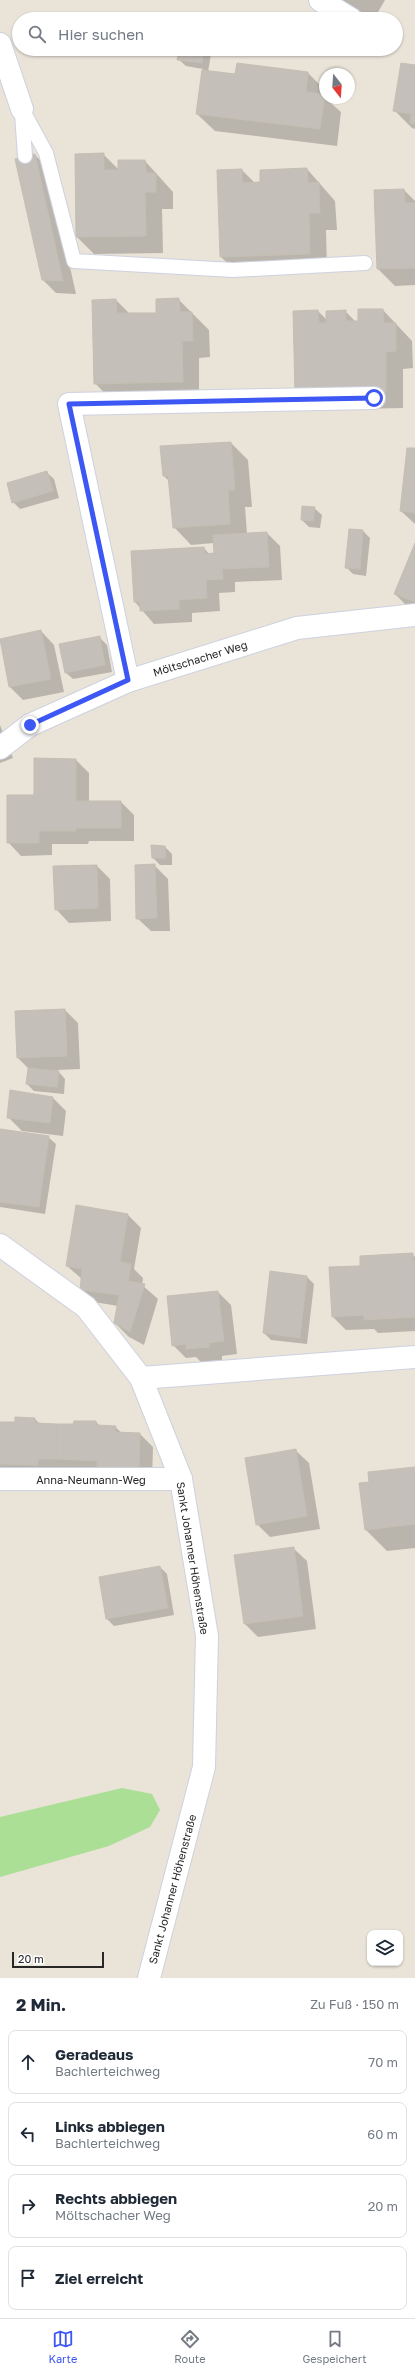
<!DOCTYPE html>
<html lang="de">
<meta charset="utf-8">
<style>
:root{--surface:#fff;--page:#f6f6f7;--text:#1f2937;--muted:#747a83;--line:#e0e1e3;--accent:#3c57f3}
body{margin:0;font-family:"Golos Text",sans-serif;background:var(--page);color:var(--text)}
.controls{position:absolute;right:12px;bottom:12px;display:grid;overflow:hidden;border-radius:8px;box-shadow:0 1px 3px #0004}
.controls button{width:36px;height:36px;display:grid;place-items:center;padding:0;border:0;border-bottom:1px solid var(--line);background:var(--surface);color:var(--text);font:20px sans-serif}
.compass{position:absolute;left:319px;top:68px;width:36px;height:36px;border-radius:50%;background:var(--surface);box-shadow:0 1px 3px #0004;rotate:163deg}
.scale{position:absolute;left:12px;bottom:10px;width:92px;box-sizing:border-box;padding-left:4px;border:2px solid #272727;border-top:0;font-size:11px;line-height:14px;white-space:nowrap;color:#272727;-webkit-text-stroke:3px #fff;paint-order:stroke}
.stop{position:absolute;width:12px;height:12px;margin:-9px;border:3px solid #3c57f3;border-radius:50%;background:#fff}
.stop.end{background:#3c57f3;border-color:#fff;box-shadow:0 1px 4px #0008}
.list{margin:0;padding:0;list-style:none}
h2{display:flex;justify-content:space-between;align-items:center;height:52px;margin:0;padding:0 16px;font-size:17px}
h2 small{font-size:13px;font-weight:400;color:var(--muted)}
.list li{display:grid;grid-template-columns:26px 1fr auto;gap:12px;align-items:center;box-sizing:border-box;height:64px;margin:0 8px 8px;padding:0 8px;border:1px solid var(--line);border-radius:8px}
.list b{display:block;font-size:15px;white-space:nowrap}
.list p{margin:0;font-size:13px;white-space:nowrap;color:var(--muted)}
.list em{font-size:13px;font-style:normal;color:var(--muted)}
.icon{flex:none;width:22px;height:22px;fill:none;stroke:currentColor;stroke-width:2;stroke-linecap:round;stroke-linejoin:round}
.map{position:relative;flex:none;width:415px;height:1978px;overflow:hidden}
.search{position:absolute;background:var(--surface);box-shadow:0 1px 3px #0004;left:12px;right:12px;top:12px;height:44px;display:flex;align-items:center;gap:10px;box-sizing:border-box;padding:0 14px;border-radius:22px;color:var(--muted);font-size:15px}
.sheet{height:340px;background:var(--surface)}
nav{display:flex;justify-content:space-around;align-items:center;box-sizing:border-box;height:56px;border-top:1px solid var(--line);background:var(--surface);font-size:11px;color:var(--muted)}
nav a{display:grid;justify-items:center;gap:2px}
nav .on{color:var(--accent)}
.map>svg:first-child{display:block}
</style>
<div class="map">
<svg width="415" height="1978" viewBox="0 0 415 1978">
<rect width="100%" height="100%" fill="#e9e3d8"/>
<!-- green -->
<polygon fill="#acdf96" points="122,1788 152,1794 160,1810 150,1827 109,1846 0,1877 0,1817"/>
<!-- shadow -->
<g fill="#0003">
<polygon points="340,0 385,0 374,19"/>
<polygon points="180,49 206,49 211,54 208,72 236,75 308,73 325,90 325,98 341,112 337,146 215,131 197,114 203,69 186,66 178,59"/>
<polygon points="415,66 415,129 412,128 395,111"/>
<polygon points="103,154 119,170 145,161 173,192 173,209 162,209 163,253 94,254 77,237"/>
<polygon points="35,155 48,168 76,294 56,293 43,280"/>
<polygon points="307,169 335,201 337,230 326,230 327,271 239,274 221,257 218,171 242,170 255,183"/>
<polygon points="404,190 415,201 415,285 395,286 378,269"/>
<polygon points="116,300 130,314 157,314 179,300 209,330 210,357 199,358 199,399 112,401 95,383"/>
<polygon points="359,310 383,310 412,341 413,368 403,369 403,408 314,410 318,311 327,320 345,311 356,322 359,322"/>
<polygon points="231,443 248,460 252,507 245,507 247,534 267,533 280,546 282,580 235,582 235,592 219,593 220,611 192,613 192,622 154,624 135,602 132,552 204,548 210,555 215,554 214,543 191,545 174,527 169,481 164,476"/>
<polygon points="415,449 415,524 401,511"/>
<polygon points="46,472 54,479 59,498 20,509 13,502"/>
<polygon points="314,508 322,515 320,528 309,527 302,520"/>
<polygon points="363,531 370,538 366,576 353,574 346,567"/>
<polygon points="415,545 415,610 408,607 395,594"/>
<polygon points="41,631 54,645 64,692 23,700 10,687 0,640"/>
<polygon points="100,638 107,645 112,672 73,679 65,672"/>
<polygon points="0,725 13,758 0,763"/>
<polygon points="35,759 76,760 89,773 89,802 121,802 134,815 134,841 89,841 88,844 52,844 52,855 21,856 8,842 35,796"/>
<polygon points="165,847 172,854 172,865 160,865 153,858"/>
<polygon points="97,866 110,879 111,921 69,923 56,909"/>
<polygon points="155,866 168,879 170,931 151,931 137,918"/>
<polygon points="65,1010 78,1023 80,1069 57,1070 65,1079 64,1094 34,1091 27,1084 29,1069 18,1058"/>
<polygon points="53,1098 66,1111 63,1136 22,1131 8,1117"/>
<polygon points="0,1137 48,1137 56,1144 45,1214 0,1207"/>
<polygon points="127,1214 141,1228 134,1269 143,1278 142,1285 158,1299 144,1345 129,1337 115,1323 118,1306 94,1302 81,1289 82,1279 67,1266"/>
<polygon points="412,1254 415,1257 415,1331 378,1333 374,1329 346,1330 333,1317 361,1267"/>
<polygon points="307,1277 314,1284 307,1344 271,1340 264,1333"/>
<polygon points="218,1292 231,1305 237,1354 222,1356 222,1360 201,1362 196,1357 186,1358 173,1345"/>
<polygon points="16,1418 35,1419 40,1424 74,1425 96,1422 100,1426 115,1427 122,1433 140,1434 153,1447 152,1483 0,1469 0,1422 16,1423"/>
<polygon points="295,1450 309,1463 320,1529 270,1537 257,1524"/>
<polygon points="415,1468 415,1548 387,1551 366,1530"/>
<polygon points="293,1548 307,1561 316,1629 258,1637 245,1624 236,1556"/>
<polygon points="160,1567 167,1574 174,1615 114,1626 107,1619 100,1578"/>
</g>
<!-- building -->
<g fill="#c4bfb8" stroke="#c4bfb3">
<polygon points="179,49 204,49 202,63 177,60"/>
<polygon points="237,63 308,72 306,92 325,94 320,129 196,114 202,70 235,74"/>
<polygon points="401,63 415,65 415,124 410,123 411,114 393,111"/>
<polygon points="104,153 104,170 118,170 118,160 145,160 146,173 156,173 156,192 145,192 146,236 76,237 75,154"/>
<polygon points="35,154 63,281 42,280 15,159"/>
<polygon points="307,168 308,183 319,182 320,213 309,213 310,254 220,257 217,170 242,169 242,183 260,182 260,170"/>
<polygon points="404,189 405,203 415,203 415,268 377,269 374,190"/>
<polygon points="179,298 180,312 192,312 193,341 182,341 183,382 94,384 92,300 116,299 117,313 156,313 156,299"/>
<polygon points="358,309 383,309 384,323 396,323 396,351 386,352 386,391 295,393 293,311 318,310 319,323 326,323 326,311 346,310 346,321 358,321"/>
<polygon points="231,442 235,490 228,490 230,524 173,528 168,476 163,476 160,446"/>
<polygon points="407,448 415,448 415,513 400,511"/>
<polygon points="47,471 53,491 12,503 7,483"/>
<polygon points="302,506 315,507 313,521 301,520"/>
<polygon points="349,529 363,530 360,569 345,568"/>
<polygon points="267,532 269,567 222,569 223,579 206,580 207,598 179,600 179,609 140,611 140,602 134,602 131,551 204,547 205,554 214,553 213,535"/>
<polygon points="415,543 415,602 394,594"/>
<polygon points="41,630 51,679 9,687 0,639"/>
<polygon points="100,636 105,665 65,673 59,644"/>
<polygon points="34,758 76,759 76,801 121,801 121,828 76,828 76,831 39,831 39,843 7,843 7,795 34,795"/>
<polygon points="151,845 165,846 166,858 152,858"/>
<polygon points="155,864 157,918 136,919 135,865"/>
<polygon points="97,865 98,908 55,910 53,866"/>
<polygon points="65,1009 67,1056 17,1058 15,1011"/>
<polygon points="28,1068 59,1071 57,1087 26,1084"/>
<polygon points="10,1090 53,1097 50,1123 7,1118"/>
<polygon points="0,1129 49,1136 39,1207 0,1202"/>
<polygon points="76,1205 128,1214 120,1262 131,1264 128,1281 145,1284 130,1332 114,1323 119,1295 80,1290 82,1269 66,1266"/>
<polygon points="413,1253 413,1261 415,1261 415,1317 364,1320 364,1315 332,1317 329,1267 360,1266 360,1256"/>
<polygon points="270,1271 307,1276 300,1338 263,1333"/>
<polygon points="218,1291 224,1341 209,1343 210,1347 186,1349 186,1344 172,1346 167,1296"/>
<polygon points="15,1417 35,1418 35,1423 57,1424 56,1459 38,1459 38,1465 0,1464 0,1422 15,1422"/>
<polygon points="74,1421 96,1421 96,1425 116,1426 115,1432 140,1433 139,1470 97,1469 97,1461 56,1459 57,1424 73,1424"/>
<polygon points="296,1449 307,1516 256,1525 245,1458"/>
<polygon points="415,1467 415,1524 365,1530 359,1483 369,1482 368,1472"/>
<polygon points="294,1547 303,1616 244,1624 234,1555"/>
<polygon points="160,1566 168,1608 106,1619 99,1577"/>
</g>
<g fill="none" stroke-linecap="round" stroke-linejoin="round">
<defs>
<g id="lane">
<polyline points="22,109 46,153 74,261 233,270 365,263"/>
<polyline points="22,114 25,156"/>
</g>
<g id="street">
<polyline points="320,0 351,19"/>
<polyline points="0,44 22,109"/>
<polyline points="128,681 69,404 374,398"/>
<polyline points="0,748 30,725 128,681 297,628 415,615"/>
<polyline points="0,1245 86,1307 141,1378 181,1479 207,1636 204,1767 149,1978"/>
<polyline points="141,1378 415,1357"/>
<polyline points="0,1479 181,1479"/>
</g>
</defs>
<!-- lane casing -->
<use href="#lane" stroke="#ced1e0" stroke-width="16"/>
<!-- street casing -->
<use href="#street" stroke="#ced1e0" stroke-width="24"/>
<!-- lane -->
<use href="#lane" stroke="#fff" stroke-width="14"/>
<!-- street -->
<use href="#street" stroke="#fff" stroke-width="22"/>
</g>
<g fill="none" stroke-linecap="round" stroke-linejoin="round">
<!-- route -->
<polyline stroke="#3c57f3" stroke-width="5" points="30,725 128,680 69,404 374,398"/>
</g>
<g text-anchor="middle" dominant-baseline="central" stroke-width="3" stroke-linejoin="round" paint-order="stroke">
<!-- street labels -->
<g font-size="11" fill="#272727" stroke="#fff">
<text transform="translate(200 658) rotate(-17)">Möltschacher Weg</text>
<text x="91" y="1479">Anna-Neumann-Weg</text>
<text transform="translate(193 1558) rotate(81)">Sankt Johanner Höhenstraße</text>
<text transform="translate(172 1889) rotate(-75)">Sankt Johanner Höhenstraße</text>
</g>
</g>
</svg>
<div class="controls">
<button><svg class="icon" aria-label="layers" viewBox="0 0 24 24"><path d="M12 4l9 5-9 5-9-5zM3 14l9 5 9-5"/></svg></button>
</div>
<svg class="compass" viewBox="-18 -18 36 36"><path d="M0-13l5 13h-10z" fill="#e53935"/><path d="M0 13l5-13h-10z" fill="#747a83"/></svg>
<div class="scale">20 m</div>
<div class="stop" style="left:374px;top:398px"></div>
<div class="stop end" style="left:30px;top:725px"></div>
<div class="search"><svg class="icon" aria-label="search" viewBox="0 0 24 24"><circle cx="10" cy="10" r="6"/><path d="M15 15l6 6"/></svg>Hier suchen</div>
</div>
<section class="sheet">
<h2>2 Min.<small>Zu Fuß · 150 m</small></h2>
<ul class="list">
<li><svg class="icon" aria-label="ahead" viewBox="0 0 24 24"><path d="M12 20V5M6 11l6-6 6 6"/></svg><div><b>Geradeaus</b><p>Bachlerteichweg</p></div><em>70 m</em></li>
<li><svg class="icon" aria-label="left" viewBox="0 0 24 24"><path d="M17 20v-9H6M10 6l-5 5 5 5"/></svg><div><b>Links abbiegen</b><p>Bachlerteichweg</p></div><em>60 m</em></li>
<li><svg class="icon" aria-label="right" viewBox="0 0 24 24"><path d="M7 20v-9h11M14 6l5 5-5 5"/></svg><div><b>Rechts abbiegen</b><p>Möltschacher Weg</p></div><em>20 m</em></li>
<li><svg class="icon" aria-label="arrive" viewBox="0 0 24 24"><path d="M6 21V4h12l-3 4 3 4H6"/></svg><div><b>Ziel erreicht</b></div></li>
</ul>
</section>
<nav>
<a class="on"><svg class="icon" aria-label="map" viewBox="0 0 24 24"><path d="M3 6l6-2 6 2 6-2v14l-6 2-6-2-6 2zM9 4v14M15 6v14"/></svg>Karte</a>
<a><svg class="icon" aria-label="directions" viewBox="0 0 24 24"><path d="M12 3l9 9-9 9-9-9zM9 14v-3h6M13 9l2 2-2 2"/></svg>Route</a>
<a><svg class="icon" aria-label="saved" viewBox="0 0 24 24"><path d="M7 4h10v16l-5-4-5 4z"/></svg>Gespeichert</a>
</nav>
